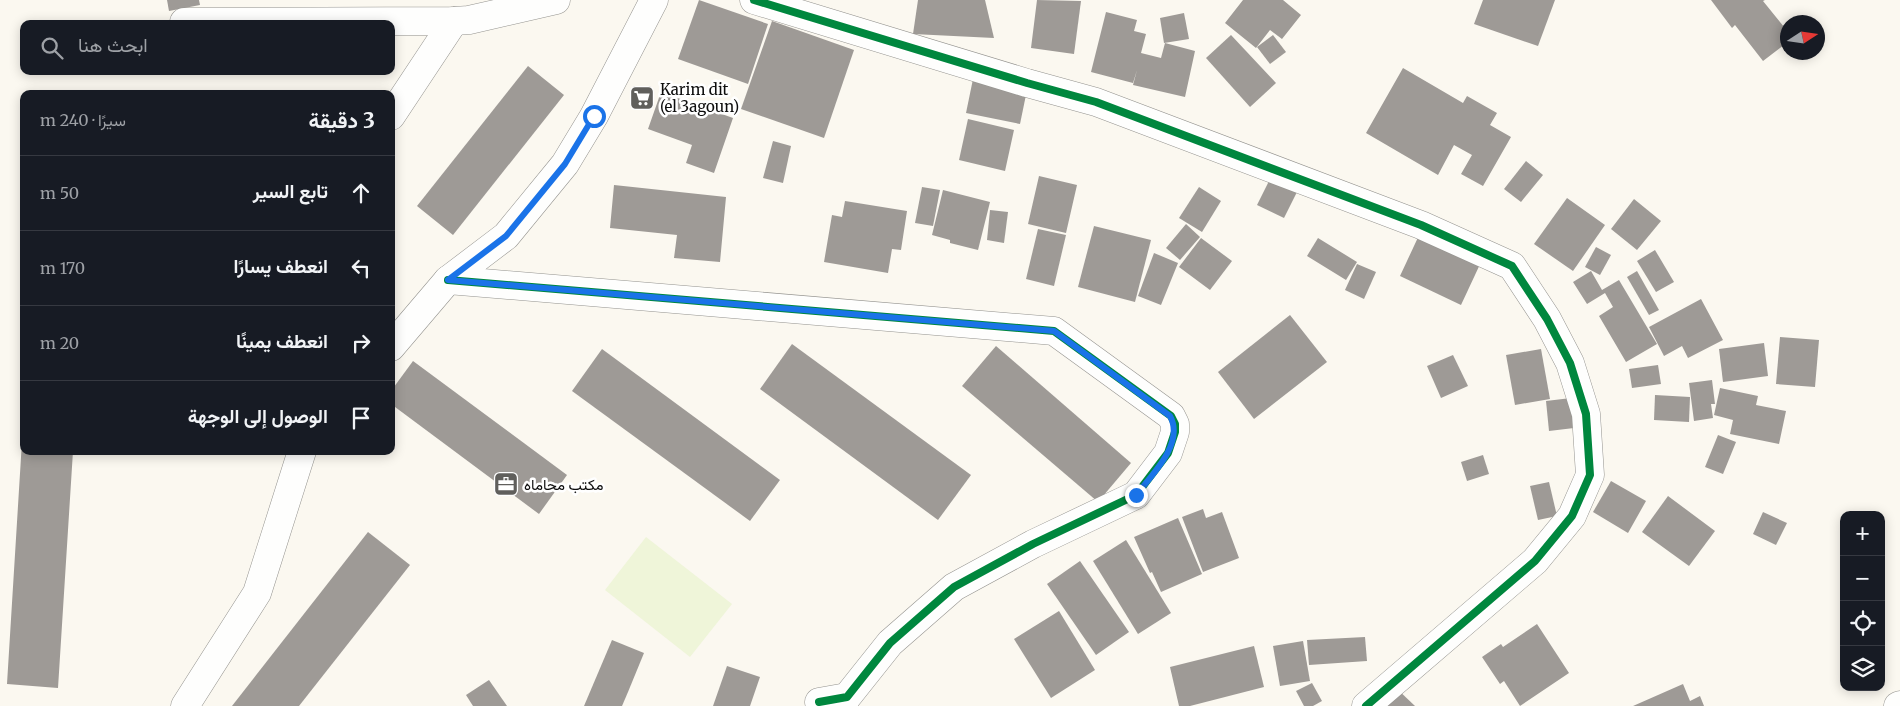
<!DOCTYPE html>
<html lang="ar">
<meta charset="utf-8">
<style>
:root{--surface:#171b24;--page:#242831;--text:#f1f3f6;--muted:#9ea1a6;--line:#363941}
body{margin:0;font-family:Merriweather,Vazirmatn,serif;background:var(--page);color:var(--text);direction:rtl}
.controls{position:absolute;right:15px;bottom:15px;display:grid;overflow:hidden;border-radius:10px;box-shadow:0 2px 12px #0003}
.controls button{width:45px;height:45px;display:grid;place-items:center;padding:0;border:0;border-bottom:1px solid var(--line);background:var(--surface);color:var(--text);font:25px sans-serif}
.compass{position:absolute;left:1780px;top:15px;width:45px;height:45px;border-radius:50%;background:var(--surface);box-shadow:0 2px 12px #0003;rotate:78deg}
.stop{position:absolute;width:15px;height:15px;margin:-11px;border:4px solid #1a73e8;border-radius:50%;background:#fff}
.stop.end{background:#1a73e8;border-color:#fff;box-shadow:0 1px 5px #0008}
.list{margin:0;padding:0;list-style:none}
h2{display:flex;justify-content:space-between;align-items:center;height:65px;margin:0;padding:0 20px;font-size:21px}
h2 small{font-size:16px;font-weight:400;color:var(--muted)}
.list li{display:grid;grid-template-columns:32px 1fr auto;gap:15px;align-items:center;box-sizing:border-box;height:75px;padding:0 20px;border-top:1px solid var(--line)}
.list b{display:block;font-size:19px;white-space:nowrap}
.list em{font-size:16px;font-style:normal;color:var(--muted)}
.icon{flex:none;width:28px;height:28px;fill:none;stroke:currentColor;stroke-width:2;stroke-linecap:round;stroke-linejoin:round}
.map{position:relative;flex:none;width:1900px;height:706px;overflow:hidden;direction:ltr}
.search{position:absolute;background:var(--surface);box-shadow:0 2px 12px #0003;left:20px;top:20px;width:375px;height:55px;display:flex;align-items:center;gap:12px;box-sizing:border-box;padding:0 18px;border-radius:10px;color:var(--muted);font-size:19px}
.panel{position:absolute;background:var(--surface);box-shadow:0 2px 12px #0003;left:20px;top:90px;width:375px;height:365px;border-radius:10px;direction:rtl}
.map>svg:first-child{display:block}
</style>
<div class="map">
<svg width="1900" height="706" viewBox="0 0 1900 706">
<rect width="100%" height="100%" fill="#fbf8f0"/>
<!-- pitch -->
<polygon fill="#eff5d9" points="646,537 732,604 690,657 605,590"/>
<!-- building -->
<g fill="#9e9a96">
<polygon points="167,0 199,0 200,5 169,11"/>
<polygon points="699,0 768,24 748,84 678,59"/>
<polygon points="918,0 985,0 994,38 913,34"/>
<polygon points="1037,0 1081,1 1074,54 1031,48"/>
<polygon points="1243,0 1283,0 1301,15 1282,39 1270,30 1256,48 1225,23"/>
<polygon points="1483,0 1555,0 1538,46 1474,24"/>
<polygon points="1711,0 1765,0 1763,1 1788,32 1788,42 1763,61 1735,25 1732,28"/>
<polygon points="1106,12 1137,20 1134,31 1146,34 1141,53 1161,58 1165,43 1195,51 1185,97 1133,85 1137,70 1133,83 1091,72"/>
<polygon points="1184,13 1189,39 1164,43 1160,18"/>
<polygon points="772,21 854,50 824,138 741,109"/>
<polygon points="1231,35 1276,83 1250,107 1206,58"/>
<polygon points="1273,35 1286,52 1270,64 1257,47"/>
<polygon points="528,66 564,95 453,235 417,206"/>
<polygon points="1403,68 1463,103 1467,96 1497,113 1490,125 1511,137 1483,186 1461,174 1472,155 1454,145 1438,175 1366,133"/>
<polygon points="973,79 1027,90 1020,124 966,113"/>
<polygon points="661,92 733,118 714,173 686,163 692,145 648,129"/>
<polygon points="968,119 1014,130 1005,171 959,160"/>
<polygon points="773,141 791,146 783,183 763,178"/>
<polygon points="1526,161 1543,175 1521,202 1504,189"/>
<polygon points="1274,171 1301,184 1284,218 1257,205"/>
<polygon points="1039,176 1077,185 1066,233 1028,224"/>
<polygon points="614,185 726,197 720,262 674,258 677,235 610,228"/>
<polygon points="922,187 940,190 933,226 915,223"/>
<polygon points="1199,187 1221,201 1202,232 1179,218"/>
<polygon points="943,190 990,202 978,250 950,243 950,240 932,235"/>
<polygon points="1567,198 1605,225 1573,271 1534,244"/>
<polygon points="1634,199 1661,221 1637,250 1611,229"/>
<polygon points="845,201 907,211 901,250 892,249 888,273 824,262 832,215 842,217"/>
<polygon points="990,210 1008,212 1004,243 987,240"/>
<polygon points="1186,224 1200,237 1180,260 1166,248"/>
<polygon points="1094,226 1151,240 1135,302 1078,287"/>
<polygon points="1038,229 1066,235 1054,286 1026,279"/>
<polygon points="1421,231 1482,260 1461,305 1400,276"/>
<polygon points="1201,238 1232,261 1210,290 1179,267"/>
<polygon points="1318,238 1357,262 1346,280 1307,256"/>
<polygon points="1596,247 1611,255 1600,275 1585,267"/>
<polygon points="1655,250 1674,282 1656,292 1637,261"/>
<polygon points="1154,253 1178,263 1161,305 1138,296"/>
<polygon points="1357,264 1376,272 1364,299 1345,290"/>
<polygon points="1591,271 1602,290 1619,280 1657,344 1626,362 1599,316 1613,307 1605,293 1587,304 1573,282"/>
<polygon points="1637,271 1659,310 1649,315 1627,277"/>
<polygon points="1701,299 1723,340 1688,358 1682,346 1664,356 1649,327"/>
<polygon points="1290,315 1327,362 1254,419 1218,372"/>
<polygon points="1780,337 1819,340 1815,387 1776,384"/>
<polygon points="1764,343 1768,376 1723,382 1719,349"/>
<polygon points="792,344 971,475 938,520 760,389"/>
<polygon points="996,346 1131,463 1098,502 962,386"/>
<polygon points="602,349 780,480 750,521 572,391"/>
<polygon points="1541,349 1550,399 1515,405 1506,355"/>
<polygon points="1453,355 1468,386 1441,398 1427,366"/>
<polygon points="413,361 567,475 539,514 391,404 391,391"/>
<polygon points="1658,365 1661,384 1632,388 1629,369"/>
<polygon points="1712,380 1715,404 1711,404 1713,418 1694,421 1689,383"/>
<polygon points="1720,388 1758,396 1756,405 1786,411 1779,444 1730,434 1733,420 1714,415"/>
<polygon points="1655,395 1690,397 1689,422 1654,420"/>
<polygon points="1571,398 1574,428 1549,431 1546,401"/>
<polygon points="1718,435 1736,442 1723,474 1705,467"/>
<polygon points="22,441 24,441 24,451 73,451 58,688 7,684"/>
<polygon points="1483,455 1489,474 1467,481 1461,462"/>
<polygon points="1611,481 1646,501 1628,533 1593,512"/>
<polygon points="1549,482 1557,516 1538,520 1530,486"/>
<polygon points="1668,496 1715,531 1689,566 1642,532"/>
<polygon points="1203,509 1206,518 1222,512 1239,558 1203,572 1182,517"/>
<polygon points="1763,512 1787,523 1776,545 1753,534"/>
<polygon points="1178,518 1202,574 1161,592 1152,572 1150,573 1134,537"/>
<polygon points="368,532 410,565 299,706 232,706"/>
<polygon points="1126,540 1171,613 1138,634 1093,561"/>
<polygon points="1080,561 1129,632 1096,655 1047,584"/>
<polygon points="1059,611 1095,670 1051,698 1014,639"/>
<polygon points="1537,624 1569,673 1520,706 1504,681 1500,684 1482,657 1501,644 1503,647"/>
<polygon points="1365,637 1367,661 1309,665 1307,640"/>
<polygon points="612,640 644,653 628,692 622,706 584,706"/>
<polygon points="1303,641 1310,681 1280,686 1273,646"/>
<polygon points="1254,646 1264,687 1190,706 1179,706 1170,667"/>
<polygon points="727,666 760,677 750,706 713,706"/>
<polygon points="489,680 507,706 473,706 466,695"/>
<polygon points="1312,683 1322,701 1313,706 1304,706 1296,691"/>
<polygon points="1683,684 1690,701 1700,696 1704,706 1633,706"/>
<polygon points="1395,687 1415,706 1386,706"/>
</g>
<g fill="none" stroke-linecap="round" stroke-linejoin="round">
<defs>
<g id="minor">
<polyline points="754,0 1027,83 1096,102 1421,225 1512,266 1547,319 1570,363 1586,414 1590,475 1572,516 1535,561 1366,706"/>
<polyline points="184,22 454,21 469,20 556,0"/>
<polyline points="391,116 454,21"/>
<polyline points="448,280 1054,331 1171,416 1175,424 1175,432 1168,453 1136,495 1033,544 954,587 890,643 847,697 819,702"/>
<polyline points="1898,706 1900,705"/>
</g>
<g id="tertiary">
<polyline points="391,347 448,280 506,236 565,164 594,116 654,0"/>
<polyline points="185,706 257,593 302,451"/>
</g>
</defs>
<!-- minor casing -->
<use href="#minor" stroke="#94938f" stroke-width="29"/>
<!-- tertiary casing -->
<use href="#tertiary" stroke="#94938f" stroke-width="29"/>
<!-- minor -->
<use href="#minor" stroke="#fefefd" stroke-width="28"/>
<!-- tertiary -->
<use href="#tertiary" stroke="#fefefd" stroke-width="28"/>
<defs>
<g id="cycleway">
<polyline points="754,0 1027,83 1096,102 1421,225 1512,266 1547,319 1570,363 1586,414 1590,475 1572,516 1535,561 1366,706"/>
<polyline points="448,280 1054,331 1171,416 1175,424 1175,432 1168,453 1136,495 1033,544 954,587 890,643 847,697 819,702"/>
</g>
</defs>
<!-- cycleway casing -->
<use href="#cycleway" stroke="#fff" stroke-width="11"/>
<!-- cycleway -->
<use href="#cycleway" stroke="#00873e" stroke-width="8"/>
</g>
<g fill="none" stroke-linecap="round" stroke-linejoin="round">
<!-- route -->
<path stroke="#1a73e8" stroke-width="6" d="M594,116l-29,48 -59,72 -58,44 606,51 116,85c15,27 -18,59 -34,79"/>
</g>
<!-- icons -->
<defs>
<symbol id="supermarket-square" viewBox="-11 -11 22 22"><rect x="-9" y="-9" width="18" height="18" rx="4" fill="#605f5c" stroke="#fff"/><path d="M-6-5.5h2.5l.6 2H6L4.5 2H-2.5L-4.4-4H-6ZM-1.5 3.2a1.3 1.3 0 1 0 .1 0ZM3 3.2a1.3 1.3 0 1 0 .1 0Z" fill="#fff"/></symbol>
<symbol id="office-square" viewBox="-11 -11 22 22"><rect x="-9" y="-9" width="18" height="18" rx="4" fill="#605f5c" stroke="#fff"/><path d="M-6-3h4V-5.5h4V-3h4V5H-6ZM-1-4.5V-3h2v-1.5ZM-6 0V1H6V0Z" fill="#fff"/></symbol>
</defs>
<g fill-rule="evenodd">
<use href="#supermarket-square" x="628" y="84" width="28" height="28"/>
<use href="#office-square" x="492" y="470" width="28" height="28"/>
</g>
<g text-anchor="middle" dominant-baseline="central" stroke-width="5" stroke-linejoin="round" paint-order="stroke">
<!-- poi labels -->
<g font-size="15" fill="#0d0d0d" stroke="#fff" text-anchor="start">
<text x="660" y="89">Karim dit<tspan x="660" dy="17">(el 3agoun)</tspan></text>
<text x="524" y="484">مكتب محاماه</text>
</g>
</g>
</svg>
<div class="controls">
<button>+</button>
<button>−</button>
<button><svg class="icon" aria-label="locate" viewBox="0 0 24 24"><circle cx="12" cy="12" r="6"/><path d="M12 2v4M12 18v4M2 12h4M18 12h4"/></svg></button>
<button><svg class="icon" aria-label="layers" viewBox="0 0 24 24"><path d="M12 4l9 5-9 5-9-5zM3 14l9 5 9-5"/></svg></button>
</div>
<svg class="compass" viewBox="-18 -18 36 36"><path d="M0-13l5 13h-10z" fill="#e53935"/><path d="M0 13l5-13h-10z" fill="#9ea1a6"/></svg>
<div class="stop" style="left:594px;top:116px"></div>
<div class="stop end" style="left:1136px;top:495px"></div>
<div class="search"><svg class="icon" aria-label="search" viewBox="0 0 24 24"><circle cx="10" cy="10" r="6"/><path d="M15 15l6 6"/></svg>ابحث هنا</div>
<section class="panel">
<h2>3 دقيقة<small>سيرًا · 240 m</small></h2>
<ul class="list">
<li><svg class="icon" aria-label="ahead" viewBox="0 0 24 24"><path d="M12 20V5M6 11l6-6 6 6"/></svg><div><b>تابع السير</b></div><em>50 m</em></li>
<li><svg class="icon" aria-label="left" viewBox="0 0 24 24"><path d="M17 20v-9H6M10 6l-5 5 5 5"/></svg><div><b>انعطف يسارًا</b></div><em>170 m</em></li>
<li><svg class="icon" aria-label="right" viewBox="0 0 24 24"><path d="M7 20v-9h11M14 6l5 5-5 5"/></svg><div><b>انعطف يمينًا</b></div><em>20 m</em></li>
<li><svg class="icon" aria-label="arrive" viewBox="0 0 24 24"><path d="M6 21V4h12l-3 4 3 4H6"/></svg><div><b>الوصول إلى الوجهة</b></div></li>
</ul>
</section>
</div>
